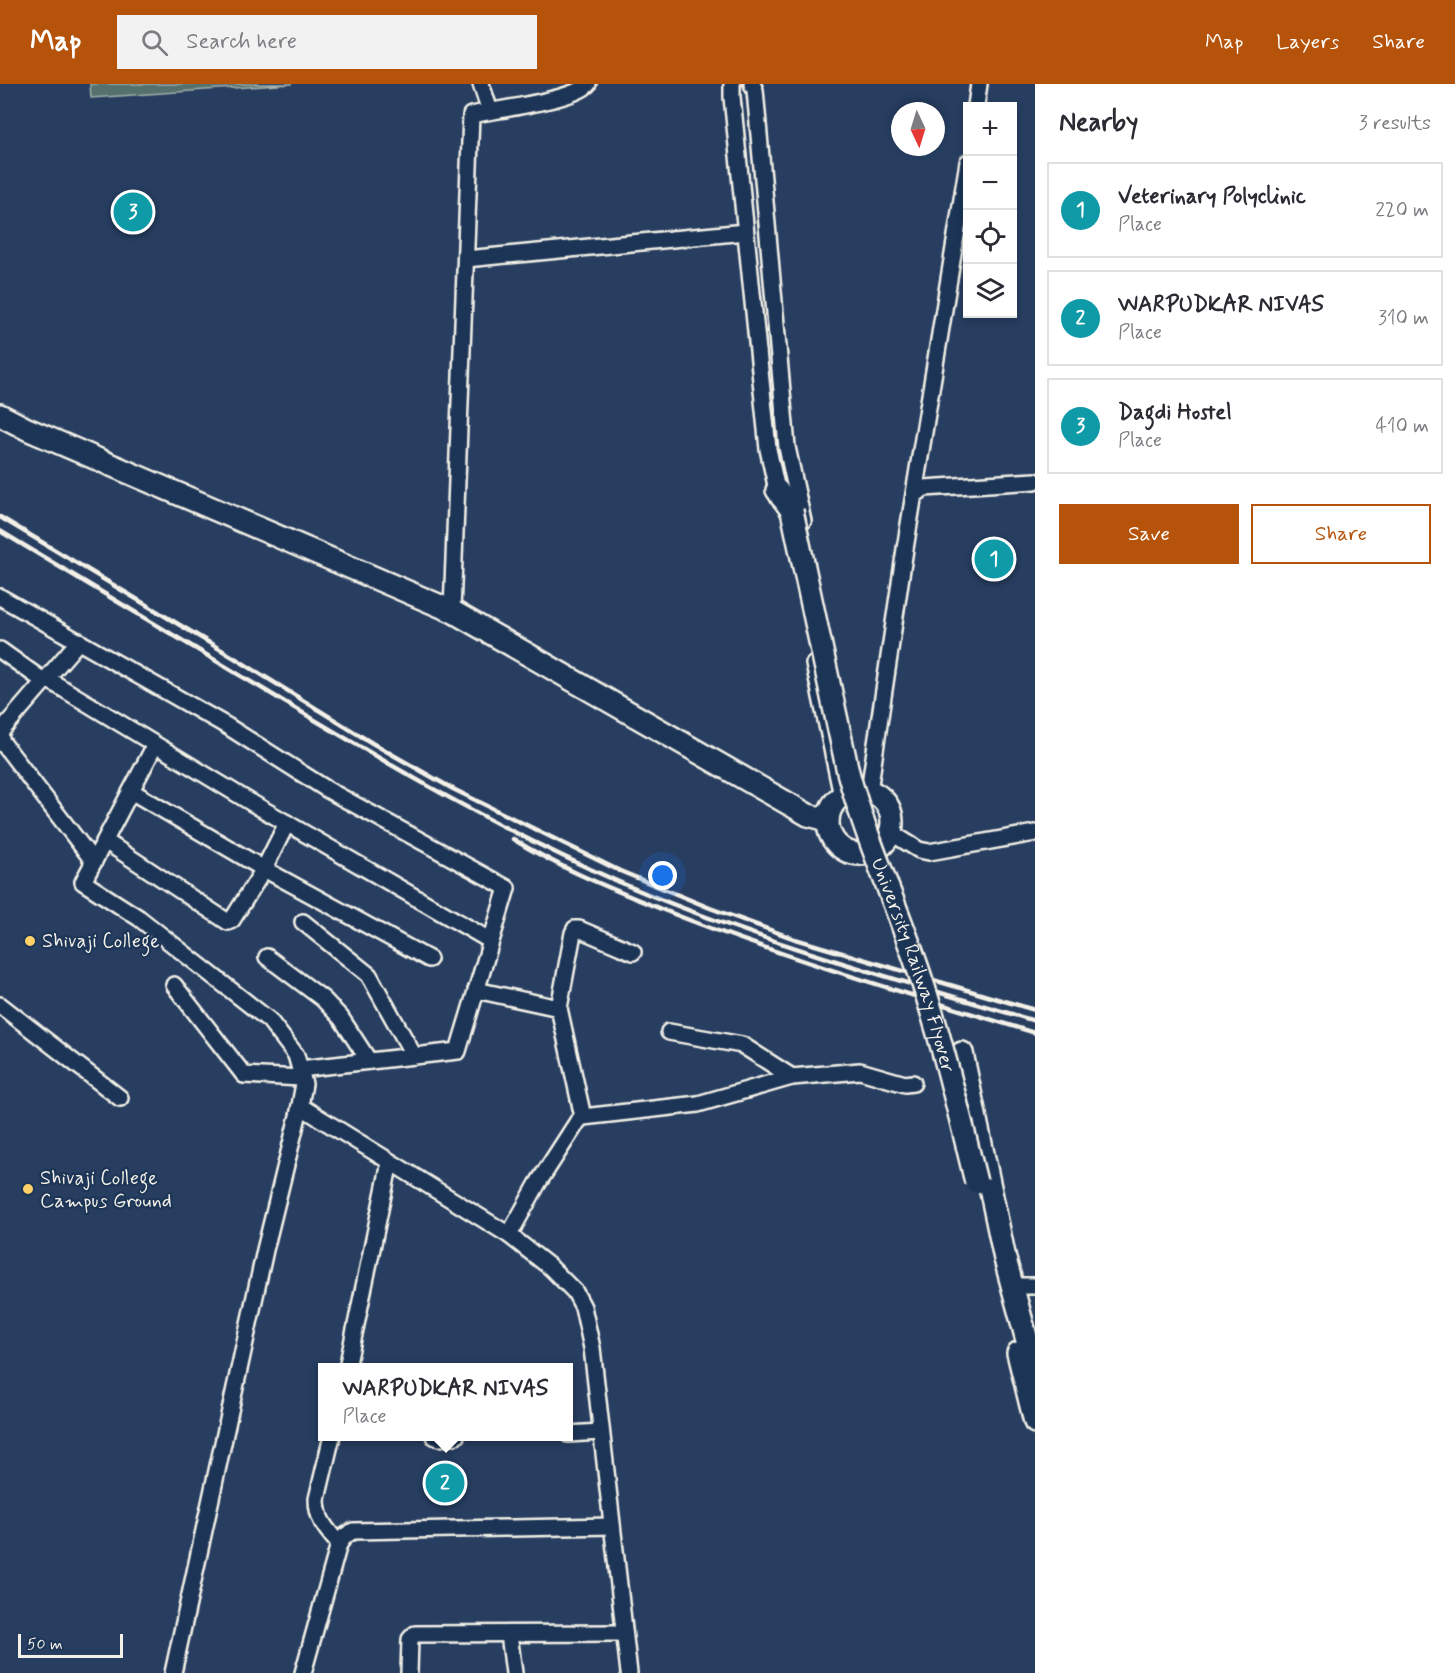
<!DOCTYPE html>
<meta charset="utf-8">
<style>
:root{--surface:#fff;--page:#f2f2f3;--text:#2b2b33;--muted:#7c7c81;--line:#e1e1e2;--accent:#b45309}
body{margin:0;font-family:Mynerve,sans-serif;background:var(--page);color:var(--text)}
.controls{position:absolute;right:18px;top:18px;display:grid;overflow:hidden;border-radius:0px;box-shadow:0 3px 9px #0003}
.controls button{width:54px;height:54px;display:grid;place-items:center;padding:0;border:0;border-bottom:2px solid var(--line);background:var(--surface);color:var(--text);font:30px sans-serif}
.compass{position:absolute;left:891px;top:18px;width:54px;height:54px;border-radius:50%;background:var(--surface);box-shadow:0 3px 9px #0003;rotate:176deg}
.scale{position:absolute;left:18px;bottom:15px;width:105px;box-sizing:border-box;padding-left:6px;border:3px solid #f4f1e8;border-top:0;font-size:16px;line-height:21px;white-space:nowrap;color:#f4f1e8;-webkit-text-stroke:4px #1d3557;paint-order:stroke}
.you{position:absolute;left:663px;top:792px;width:21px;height:21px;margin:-15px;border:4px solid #fff;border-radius:50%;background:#1a73e8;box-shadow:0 0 0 9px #1a73e833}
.badge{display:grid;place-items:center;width:39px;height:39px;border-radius:50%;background:var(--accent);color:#fff;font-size:20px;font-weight:700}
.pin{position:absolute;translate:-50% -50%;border:3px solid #fff;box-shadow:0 2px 6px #0006}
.popup{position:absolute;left:318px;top:1279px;width:255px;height:78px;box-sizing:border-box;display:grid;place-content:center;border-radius:0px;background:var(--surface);filter:drop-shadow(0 2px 4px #0005);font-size:20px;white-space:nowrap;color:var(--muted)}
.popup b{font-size:22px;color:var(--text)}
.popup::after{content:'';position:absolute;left:50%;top:100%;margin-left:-12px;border:12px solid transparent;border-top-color:var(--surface)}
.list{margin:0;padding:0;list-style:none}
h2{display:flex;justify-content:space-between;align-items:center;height:78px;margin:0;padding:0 24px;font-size:26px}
h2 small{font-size:20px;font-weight:400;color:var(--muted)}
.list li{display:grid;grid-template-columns:39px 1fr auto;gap:18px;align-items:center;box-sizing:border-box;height:96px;margin:0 12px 12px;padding:0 12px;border:2px solid var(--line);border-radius:0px}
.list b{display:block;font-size:22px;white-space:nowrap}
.list p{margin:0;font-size:20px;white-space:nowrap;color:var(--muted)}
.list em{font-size:20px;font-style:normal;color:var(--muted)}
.actions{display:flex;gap:12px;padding:18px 24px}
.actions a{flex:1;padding:14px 0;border:2px solid var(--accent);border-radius:0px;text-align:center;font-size:21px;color:var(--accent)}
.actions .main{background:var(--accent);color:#fff}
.icon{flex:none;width:33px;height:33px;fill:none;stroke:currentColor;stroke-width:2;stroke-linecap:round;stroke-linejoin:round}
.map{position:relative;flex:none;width:1035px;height:1589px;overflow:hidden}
header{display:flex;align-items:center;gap:36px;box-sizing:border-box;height:84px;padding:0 30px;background:var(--accent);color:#fff}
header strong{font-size:28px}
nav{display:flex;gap:33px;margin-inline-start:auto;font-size:21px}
.search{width:420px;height:54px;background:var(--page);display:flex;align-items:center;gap:15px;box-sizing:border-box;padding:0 21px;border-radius:0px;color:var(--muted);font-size:22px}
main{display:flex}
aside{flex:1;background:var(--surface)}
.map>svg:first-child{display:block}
</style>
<header>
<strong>Map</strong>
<div class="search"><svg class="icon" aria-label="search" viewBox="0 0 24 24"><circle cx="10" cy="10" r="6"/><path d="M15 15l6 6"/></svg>Search here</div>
<nav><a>Map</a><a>Layers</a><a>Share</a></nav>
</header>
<main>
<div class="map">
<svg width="1035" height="1589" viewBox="0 0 1035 1589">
<rect width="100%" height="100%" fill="#273e61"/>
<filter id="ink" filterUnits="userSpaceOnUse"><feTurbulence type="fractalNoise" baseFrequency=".0167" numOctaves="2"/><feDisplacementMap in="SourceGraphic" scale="12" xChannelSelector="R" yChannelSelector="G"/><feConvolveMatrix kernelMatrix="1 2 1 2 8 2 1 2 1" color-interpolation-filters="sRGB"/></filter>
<g filter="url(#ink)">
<!-- grass -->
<polygon fill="#55716e" stroke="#a4b1ab" stroke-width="1.5" points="90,0 292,0 91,14"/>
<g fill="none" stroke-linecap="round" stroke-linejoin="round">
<defs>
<g id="street">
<polyline points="481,0 490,27"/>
<polyline points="732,0 732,13 768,365 779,415"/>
<polyline points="752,0 755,6 787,363 803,437"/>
<polyline points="976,22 979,0"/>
<polyline points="466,175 745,148"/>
<polyline points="914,412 924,404 1035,397"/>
<polyline points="0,513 227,642 328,706 507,804 458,967 300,985"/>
<path d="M452,527l19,-496c23,-5 104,-15 117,-31"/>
<polyline points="79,557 2,646 0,651 2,658 94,778"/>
<polyline points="0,566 45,598"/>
<polyline points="814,580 842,712"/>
<polyline points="47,595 252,719 491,857"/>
<polyline points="155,661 83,798 139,834 269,936 296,971 304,1000 298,1032 265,1166 173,1589"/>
<polyline points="131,707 264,785 429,875"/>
<polyline points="869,707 905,465 968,78"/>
<polyline points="890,748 919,766 929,768 1035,749"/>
<polyline points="105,757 228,838 232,836 264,785 287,739"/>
<polyline points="303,838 369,891 414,972"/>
<polyline points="267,873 323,915 341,934 369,977"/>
<polyline points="174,901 244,991 302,994"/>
<polyline points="476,906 559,924"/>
<polyline points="0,921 120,1014"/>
<polyline points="669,948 742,961 792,993"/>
<polyline points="300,1022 509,1151 550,1183 575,1208 583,1223 592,1264 629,1589"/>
<polyline points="583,1033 559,924 573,849 575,845 579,845 633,868"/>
<polyline points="509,1151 538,1099 578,1037 583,1033 698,1020 792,993 860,987 905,1000 913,999"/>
<polyline points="1013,1202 1035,1202"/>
<polyline points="347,1284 390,1078"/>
<polyline points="568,1350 601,1348"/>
<path d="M332,1352l-15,63c0,21 9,30 22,45"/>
<polyline points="434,1352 439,1354 456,1352"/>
<polyline points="509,1550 514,1589"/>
<polyline points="303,1589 339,1460 345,1452 353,1447 612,1442"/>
<polyline points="409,1589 410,1555 415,1550 624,1549"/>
</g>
<g id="secondary">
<polyline points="0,331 27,345 452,527 808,731 828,736"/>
<polyline points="777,406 792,427"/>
<circle cx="860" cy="738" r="32"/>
<polyline points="962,969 1005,1175 1035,1286"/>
<polyline points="1018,1269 1035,1338"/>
</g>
</defs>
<!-- street casing -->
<use href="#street" stroke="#f4f1e8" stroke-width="20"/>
<!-- secondary casing -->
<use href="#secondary" stroke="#f4f1e8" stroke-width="26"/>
<!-- street -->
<use href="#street" stroke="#1d3557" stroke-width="15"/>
<!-- secondary -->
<use href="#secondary" stroke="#1d3557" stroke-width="21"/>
<!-- rail -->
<g stroke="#f4f1e8" stroke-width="4.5">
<polyline points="0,433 233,573 372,659 453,705 620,787 710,824 795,855 1035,926"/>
<path d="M0,447c78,47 156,93 233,140 126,76 251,152 386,211 134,58 276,97 416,139"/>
<path d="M513,755c46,29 97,49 148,70 122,49 248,85 374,124"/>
</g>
<defs>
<g id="secondary-bridge">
<path id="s1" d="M792,427l56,261c18,67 47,129 69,194 24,70 41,143 59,216"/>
</g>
</defs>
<!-- secondary-bridge casing -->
<use href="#secondary-bridge" stroke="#f4f1e8" stroke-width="26" stroke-linecap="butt"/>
<!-- secondary-bridge -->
<use href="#secondary-bridge" stroke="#1d3557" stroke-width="21"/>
</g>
</g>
<!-- markers -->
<g fill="#ffd166" stroke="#1d3557" stroke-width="2">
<circle cx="30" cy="857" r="6"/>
<circle cx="28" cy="1105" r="6"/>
</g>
<g text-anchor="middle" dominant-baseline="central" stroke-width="4.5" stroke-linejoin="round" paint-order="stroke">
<!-- poi labels -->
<g font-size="20" fill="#f4f1e8" stroke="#1d3557" text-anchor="start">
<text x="42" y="857">Shivaji College</text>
<text x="40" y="1094">Shivaji College<tspan x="40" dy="23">Campus Ground</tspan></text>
</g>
<!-- street labels -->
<g font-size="20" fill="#f4f1e8" stroke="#1d3557">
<text stroke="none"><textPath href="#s1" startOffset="471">University Railway Flyover</textPath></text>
</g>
</g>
</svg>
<div class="controls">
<button>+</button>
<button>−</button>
<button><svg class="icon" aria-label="locate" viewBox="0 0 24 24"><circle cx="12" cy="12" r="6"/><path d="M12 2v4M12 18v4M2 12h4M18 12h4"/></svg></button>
<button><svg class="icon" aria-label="layers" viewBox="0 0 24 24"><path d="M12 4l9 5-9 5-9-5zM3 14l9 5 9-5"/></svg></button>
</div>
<svg class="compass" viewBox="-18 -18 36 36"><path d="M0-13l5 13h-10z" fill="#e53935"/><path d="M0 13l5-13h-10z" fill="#7c7c81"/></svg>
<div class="scale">50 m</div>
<div class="you"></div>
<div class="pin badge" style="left:994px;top:475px;background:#0f9aa8">1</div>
<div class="pin badge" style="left:445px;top:1399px;background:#0f9aa8">2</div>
<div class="popup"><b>WARPUDKAR NIVAS</b>Place</div>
<div class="pin badge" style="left:133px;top:128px;background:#0f9aa8">3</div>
</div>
<aside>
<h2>Nearby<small>3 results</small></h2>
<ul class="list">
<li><span class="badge" style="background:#0f9aa8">1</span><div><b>Veterinary Polyclinic</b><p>Place</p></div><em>220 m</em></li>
<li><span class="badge" style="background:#0f9aa8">2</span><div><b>WARPUDKAR NIVAS</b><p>Place</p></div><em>310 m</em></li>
<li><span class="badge" style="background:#0f9aa8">3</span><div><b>Dagdi Hostel</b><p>Place</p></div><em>410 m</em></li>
</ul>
<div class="actions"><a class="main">Save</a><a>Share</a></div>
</aside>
</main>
